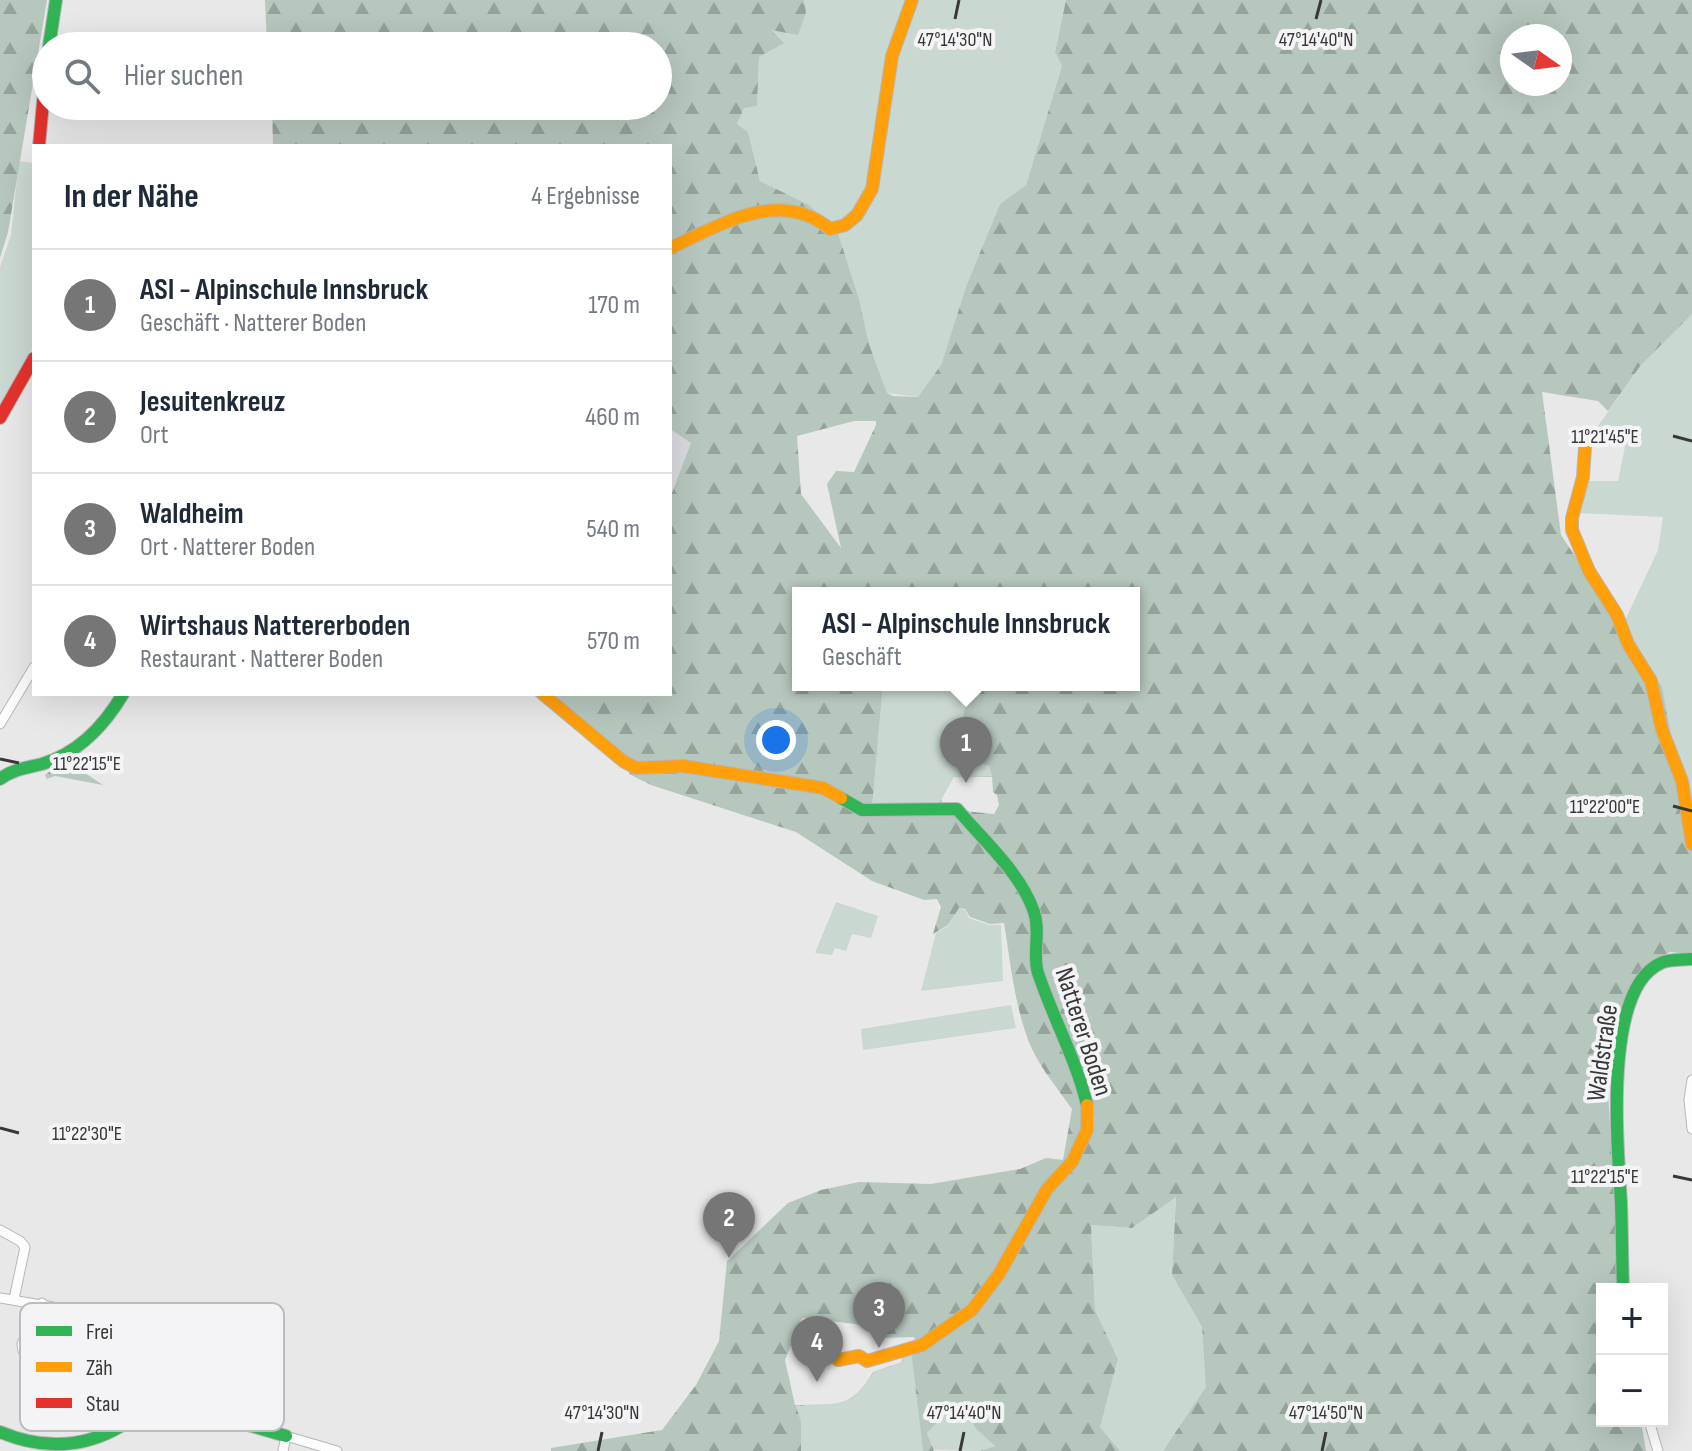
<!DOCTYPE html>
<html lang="de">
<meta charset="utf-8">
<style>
:root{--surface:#fff;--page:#f2f2f3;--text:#1f2937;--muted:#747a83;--line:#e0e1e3;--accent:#767676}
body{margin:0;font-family:"Sofia Sans Condensed",sans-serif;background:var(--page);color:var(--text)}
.controls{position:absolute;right:24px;bottom:24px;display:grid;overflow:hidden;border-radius:0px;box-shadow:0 8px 32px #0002}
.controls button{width:72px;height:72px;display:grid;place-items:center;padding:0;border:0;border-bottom:2px solid var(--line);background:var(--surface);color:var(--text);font:40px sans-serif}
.compass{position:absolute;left:1500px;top:24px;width:72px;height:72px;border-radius:50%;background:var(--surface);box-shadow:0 8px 32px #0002;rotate:104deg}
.you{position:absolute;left:776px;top:740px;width:28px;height:28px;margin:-20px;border:6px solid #fff;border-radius:50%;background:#1a73e8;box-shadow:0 0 0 12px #1a73e833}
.badge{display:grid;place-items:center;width:52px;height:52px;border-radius:50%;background:var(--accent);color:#fff;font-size:26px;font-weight:700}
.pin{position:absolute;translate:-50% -66px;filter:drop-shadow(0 2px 4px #0008)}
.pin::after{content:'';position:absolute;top:42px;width:28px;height:24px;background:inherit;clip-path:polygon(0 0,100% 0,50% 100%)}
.popup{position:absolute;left:792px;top:587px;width:348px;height:104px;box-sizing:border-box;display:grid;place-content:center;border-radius:0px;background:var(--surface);filter:drop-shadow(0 2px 6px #0005);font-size:26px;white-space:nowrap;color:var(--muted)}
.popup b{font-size:30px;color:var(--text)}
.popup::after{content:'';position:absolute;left:50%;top:100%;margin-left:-16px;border:16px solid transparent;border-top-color:var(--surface)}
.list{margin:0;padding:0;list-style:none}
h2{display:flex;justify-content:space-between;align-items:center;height:104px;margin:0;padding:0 32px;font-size:34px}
h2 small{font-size:26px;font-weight:400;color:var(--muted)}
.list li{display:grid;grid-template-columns:52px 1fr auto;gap:24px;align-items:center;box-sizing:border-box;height:112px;padding:0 32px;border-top:2px solid var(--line)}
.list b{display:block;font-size:30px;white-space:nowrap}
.list p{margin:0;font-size:26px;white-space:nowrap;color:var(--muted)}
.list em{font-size:26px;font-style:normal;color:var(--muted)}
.icon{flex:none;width:44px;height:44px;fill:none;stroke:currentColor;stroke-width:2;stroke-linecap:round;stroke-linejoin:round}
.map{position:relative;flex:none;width:1692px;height:1451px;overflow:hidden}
.search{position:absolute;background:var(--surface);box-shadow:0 8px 32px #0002;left:32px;top:32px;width:640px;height:88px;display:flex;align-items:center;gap:20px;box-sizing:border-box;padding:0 28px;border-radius:44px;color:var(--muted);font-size:30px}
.panel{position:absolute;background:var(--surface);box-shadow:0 8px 32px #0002;left:32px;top:144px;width:640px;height:552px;border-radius:0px}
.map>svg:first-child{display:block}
</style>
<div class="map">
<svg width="1692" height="1451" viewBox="0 0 1692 1451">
<defs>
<pattern id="forest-firs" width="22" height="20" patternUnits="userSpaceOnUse" patternTransform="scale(2)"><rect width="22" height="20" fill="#b6c7be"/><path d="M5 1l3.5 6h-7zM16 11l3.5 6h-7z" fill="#95a39b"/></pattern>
</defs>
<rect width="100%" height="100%" fill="#e8e8e8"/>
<!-- built -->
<polygon fill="#dad9df" points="670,429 692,443 670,498"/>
<!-- green -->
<g fill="#c9d8d0">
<polygon points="804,0 1066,0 1055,52 1062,66 1026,185 1000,204 967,284 941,365 918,397 887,393 869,344 859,299 838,233 809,205 760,181 748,132 737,124 744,107 757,106 759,57 769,30 806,12"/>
<polygon points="19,161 34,163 34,340 30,355 0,409 0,267 11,235"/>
<polygon points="1692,311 1692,844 1622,627 1658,550 1663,517 1578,513 1588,481 1618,481 1627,437 1593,433 1641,365"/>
<polygon points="883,685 968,685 963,718 975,760 989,766 992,776 954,777 938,804 872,808"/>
<polygon points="836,902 878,916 871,938 852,934 846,951 835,948 832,955 815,953"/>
<polygon points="959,908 965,910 969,918 989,925 1001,925 1003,981 921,991 936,933 948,926"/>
<polygon points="1011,1005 1016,1028 863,1050 861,1029"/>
<polygon points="1176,1196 1172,1275 1202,1327 1207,1387 1163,1451 1120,1451 1100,1427 1118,1359 1095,1310 1091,1225 1132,1228"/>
<path d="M911,1350l12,101h-122l-5,-45c40,-2 56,4 78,-34l29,-10 -1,-7z"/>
<polygon points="954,1405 967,1411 975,1428 995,1446 980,1451 933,1450 927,1433"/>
</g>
<!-- forest -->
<g fill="url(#forest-firs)" fill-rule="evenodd">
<polygon points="0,0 47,0 8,232 0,258"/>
<path d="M265,0h539l2,12 -8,23 -27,-5 13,13 -25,14 -2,49 -13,2 -7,16 11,8 12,49 49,24 29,28 21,66 10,45 18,49 6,3 25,1 23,-32 26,-81 33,-80 26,-19 36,-119 -7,-14 11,-52h626v314l-51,51 -33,46 -10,-10 -56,-9 19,143 101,152 30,157v110l-22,-2 -20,11 -14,13 -9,21 -12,52 -7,44 12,196h-18v132h39l5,30h-483l43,-64 -4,-60 -30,-52 4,-78 -44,31 -41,-3 4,85 23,49 -18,68 20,24h-140l15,-5 -20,-18 -8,-17 -13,-6 -27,28 7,18h-11l-12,-100 -9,4 1,7 -29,10c-22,38 -38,32 -78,34l5,16v29h-250v-3l111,-18 34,-45 23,-44 8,-80 61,-58 33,-13 38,-8 72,2 89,-15 26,-11 17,2 9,-51c-16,-23 -37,-47 -46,-75 -12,-35 -16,-74 -22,-111l-14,1 -20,-7 -5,-8 -6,-1 -11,17 -15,9 8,-27 -4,-8 -13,1 -52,-19 -76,-49 -145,-47 -22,-11 5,-10 -33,-14 -69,-56h138v-196l21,-55 -21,-14v-283h-397l-1,-40h386v-60h-391zM1512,36h48v48h-48zM854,421h22v4l-22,47 -18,-1 -9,13 14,64 -40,-54 -4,-58zM798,593h336v92h-166l-5,33 12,43 14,5 3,10 -38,1 -16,27 -66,4 11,-123h-85zM954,777h38l1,15 4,3 2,10 -5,9 -40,-4 -11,-5 -2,-7zM802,1318l54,6 27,14 31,-1 3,11 -16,7 1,7 -29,10c-21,38 -40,32 -78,33l-10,-45z"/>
<polygon points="72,756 76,759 76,767 103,785 55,776 47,779 45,775"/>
</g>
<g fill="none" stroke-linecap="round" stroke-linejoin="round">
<defs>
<g id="street">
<polyline points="0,724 34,667"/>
<polyline points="1692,1080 1689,1100 1692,1129"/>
<polyline points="0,1230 20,1241 25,1247 14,1299"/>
<polyline points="0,1298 53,1307 151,1356 162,1370 159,1403"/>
<polyline points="42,1303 22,1344 23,1351 139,1413"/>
<polyline points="1649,1421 1658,1451"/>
<polyline points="283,1451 286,1436 337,1451"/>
</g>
<g id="fast">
<polyline points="49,46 56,0"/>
<path d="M0,779c13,-10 27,-11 42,-15 37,-11 62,-38 81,-70"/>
<path d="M841,798l21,12 95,-1c26,31 64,64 77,103 7,20 -2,42 4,61 15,45 38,86 49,132"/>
<path d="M1623,1289c-1,-29 -1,-58 -2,-86 -3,-54 -19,-214 40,-240 8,-4 22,-3 31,-4"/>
<path d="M0,1432c41,17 82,17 121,-6 13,-8 24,-17 38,-23l6,16 6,2 77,4 38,11"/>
</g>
<g id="slow">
<path d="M670,248c51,-23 109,-61 160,-19l15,-4 12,-10 15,-26 20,-133 20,-56"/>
<polyline points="1586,433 1583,477 1572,518 1572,530 1589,571 1617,615 1628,644 1651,681 1662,730 1682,781 1692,844"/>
<polyline points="543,694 623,761 636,768 683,766 823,788 841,798"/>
<polyline points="838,1360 859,1356 867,1361 922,1345 972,1310 999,1274 1047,1189 1072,1162 1087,1130 1087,1105"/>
</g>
<g id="jam">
<polyline points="39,146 46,69"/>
<polyline points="0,418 34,358"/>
</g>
</defs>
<!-- street casing -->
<use href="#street" stroke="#b7b7b7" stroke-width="11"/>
<!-- fast casing -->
<use href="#fast" stroke="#b7b7b7" stroke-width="14"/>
<!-- slow casing -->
<use href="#slow" stroke="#b7b7b7" stroke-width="14"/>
<!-- jam casing -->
<use href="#jam" stroke="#b7b7b7" stroke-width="14"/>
<!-- street -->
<use href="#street" stroke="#fcfcfc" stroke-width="9"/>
<!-- fast -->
<use href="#fast" stroke="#30b455" stroke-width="12"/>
<!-- slow -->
<use href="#slow" stroke="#ff9f0a" stroke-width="12"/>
<!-- jam -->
<use href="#jam" stroke="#e5322d" stroke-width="12"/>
</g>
<!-- ticks -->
<path fill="none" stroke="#383838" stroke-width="3" d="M955,19l4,-19M1316,19l5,-19M1673,436l19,5M0,759l19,4M1673,806l19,5M0,1128l19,5M1673,1176l19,4M598,1451l4,-19M960,1451l4,-19M1322,1451l4,-19"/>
<g text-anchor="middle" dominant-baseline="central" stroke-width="8" stroke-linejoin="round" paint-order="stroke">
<!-- street labels -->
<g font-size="26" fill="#383838" stroke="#f4f4f6">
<text transform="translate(1083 1032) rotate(72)">Natterer Boden</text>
<text transform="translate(1603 1053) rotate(-82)">Waldstraße</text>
</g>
</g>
<!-- legend -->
<rect x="20" y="1303" width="264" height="128" rx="12" fill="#f4f4f6" stroke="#bcbcbd" stroke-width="2"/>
<rect x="36" y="1326" width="36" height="10" fill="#30b455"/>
<rect x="36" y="1362" width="36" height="10" fill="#ff9f0a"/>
<rect x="36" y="1398" width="36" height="10" fill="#e5322d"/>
<g font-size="22" fill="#383838">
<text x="86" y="1339">Frei</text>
<text x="86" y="1375">Zäh</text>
<text x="86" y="1411">Stau</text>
</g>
<g font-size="20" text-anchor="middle" fill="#383838" stroke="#f4f4f6" stroke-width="8" stroke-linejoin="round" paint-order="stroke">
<text x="955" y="46">47°14'30"N</text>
<text x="1316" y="46">47°14'40"N</text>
<text x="1605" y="443">11°21'45"E</text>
<text x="87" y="770">11°22'15"E</text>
<text x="1605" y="813">11°22'00"E</text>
<text x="87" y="1140">11°22'30"E</text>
<text x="1605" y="1183">11°22'15"E</text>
<text x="602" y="1419">47°14'30"N</text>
<text x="964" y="1419">47°14'40"N</text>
<text x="1326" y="1419">47°14'50"N</text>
</g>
</svg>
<div class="controls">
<button>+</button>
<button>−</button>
</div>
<svg class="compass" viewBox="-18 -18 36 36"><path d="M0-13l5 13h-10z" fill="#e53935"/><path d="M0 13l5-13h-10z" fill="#747a83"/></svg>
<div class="you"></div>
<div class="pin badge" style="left:966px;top:783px">1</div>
<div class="popup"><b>ASI - Alpinschule Innsbruck</b>Geschäft</div>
<div class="pin badge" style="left:729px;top:1258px">2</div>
<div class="pin badge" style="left:879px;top:1348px">3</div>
<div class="pin badge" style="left:817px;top:1382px">4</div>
<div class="search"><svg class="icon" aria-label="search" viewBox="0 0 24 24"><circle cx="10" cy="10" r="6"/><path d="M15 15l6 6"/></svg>Hier suchen</div>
<section class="panel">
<h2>In der Nähe<small>4 Ergebnisse</small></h2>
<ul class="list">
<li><span class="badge">1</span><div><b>ASI - Alpinschule Innsbruck</b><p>Geschäft · Natterer Boden</p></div><em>170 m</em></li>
<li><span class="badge">2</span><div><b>Jesuitenkreuz</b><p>Ort</p></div><em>460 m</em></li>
<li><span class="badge">3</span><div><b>Waldheim</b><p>Ort · Natterer Boden</p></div><em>540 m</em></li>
<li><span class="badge">4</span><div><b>Wirtshaus Nattererboden</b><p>Restaurant · Natterer Boden</p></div><em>570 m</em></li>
</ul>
</section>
</div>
